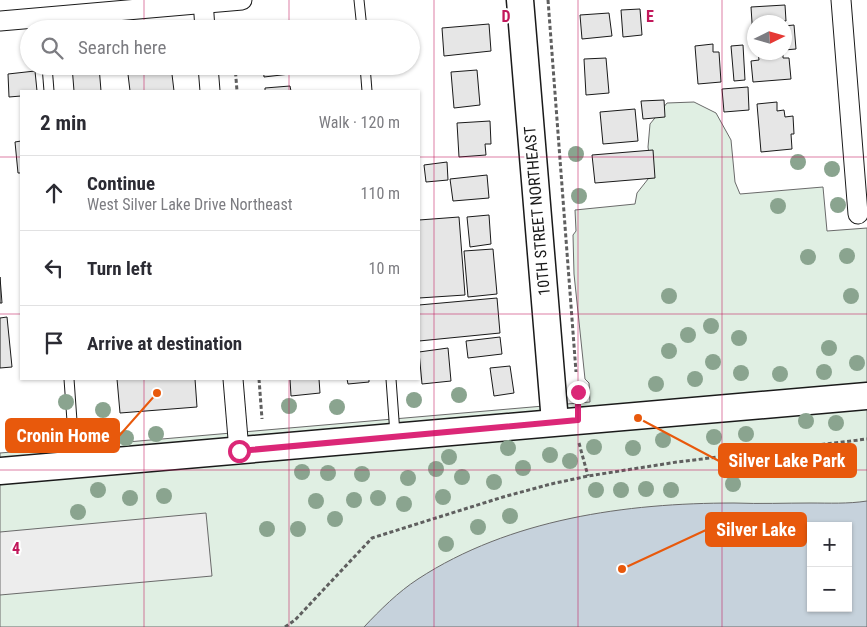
<!DOCTYPE html>
<meta charset="utf-8">
<style>
:root{--surface:#fff;--page:#f7f7f7;--text:#2b2b33;--muted:#7c7c81;--line:#e1e1e2}
body{margin:0;font-family:"Roboto Condensed",sans-serif;background:var(--page);color:var(--text)}
.controls{position:absolute;right:15px;bottom:15px;display:grid;overflow:hidden;border-radius:0px;box-shadow:0 1px 4px #0004}
.controls button{width:45px;height:45px;display:grid;place-items:center;padding:0;border:0;border-bottom:1px solid var(--line);background:var(--surface);color:var(--text);font:25px sans-serif}
.compass{position:absolute;left:747px;top:15px;width:45px;height:45px;border-radius:50%;background:var(--surface);box-shadow:0 1px 4px #0004;rotate:85deg}
.stop{position:absolute;width:15px;height:15px;margin:-11px;border:4px solid #db2777;border-radius:50%;background:#fff}
.stop.end{background:#db2777;border-color:#fff;box-shadow:0 1px 5px #0008}
.list{margin:0;padding:0;list-style:none}
h2{display:flex;justify-content:space-between;align-items:center;height:65px;margin:0;padding:0 20px;font-size:21px}
h2 small{font-size:16px;font-weight:400;color:var(--muted)}
.list li{display:grid;grid-template-columns:32px 1fr auto;gap:15px;align-items:center;box-sizing:border-box;height:75px;padding:0 20px;border-top:1px solid var(--line)}
.list b{display:block;font-size:19px;white-space:nowrap}
.list p{margin:0;font-size:16px;white-space:nowrap;color:var(--muted)}
.list em{font-size:16px;font-style:normal;color:var(--muted)}
.icon{flex:none;width:28px;height:28px;fill:none;stroke:currentColor;stroke-width:2;stroke-linecap:round;stroke-linejoin:round}
.map{position:relative;flex:none;width:867px;height:627px;overflow:hidden}
.search{position:absolute;background:var(--surface);box-shadow:0 1px 4px #0004;left:20px;top:20px;width:400px;height:55px;display:flex;align-items:center;gap:12px;box-sizing:border-box;padding:0 18px;border-radius:28px;color:var(--muted);font-size:19px}
.panel{position:absolute;background:var(--surface);box-shadow:0 1px 4px #0004;left:20px;top:90px;width:400px;height:290px;border-radius:0px}
.map>svg:first-child{display:block}
</style>
<div class="map">
<svg width="867" height="627" viewBox="0 0 867 627">
<rect width="100%" height="100%" fill="#fff"/>
<!-- green -->
<path fill="#e0efe3" stroke="#6a6a6a" fill-rule="evenodd" d="M694,102l22,11 15,27 4,42 5,12 83,-7 4,44 40,-3v399h-867v-174l590,-51 -1,-19 -4,-4 -11,-105 -1,-39 3,-4 -1,-21 60,-6 2,-11 15,-19 -4,-27 2,-23 17,-21zM811,526h37v82h-37z"/>
<!-- parking -->
<polygon fill="#ededed" stroke="#6a6a6a" points="206,513 212,576 0,595 0,532"/>
<!-- water -->
<path fill="#c6d2dc" stroke="#6a6a6a" fill-rule="evenodd" d="M867,501v126h-503c16,-17 34,-35 54,-48 92,-60 208,-76 316,-76 26,1 51,0 76,0 19,0 38,1 57,-2zM811,526h37v82h-37z"/>
<!-- building -->
<g fill="#e6e6e6" stroke="#1a1a1a">
<polygon points="785,5 786,21 754,22 754,52 757,52 754,53 751,7"/>
<polygon points="640,9 642,35 623,37 621,10"/>
<polygon points="609,13 612,36 582,39 580,15"/>
<polygon points="489,24 491,51 444,56 442,28"/>
<polygon points="794,25 796,49 784,50 784,26"/>
<polygon points="713,44 713,52 719,52 721,82 698,84 695,46"/>
<polygon points="743,45 745,80 734,81 731,46"/>
<polygon points="758,52 783,52 783,58 789,58 791,79 753,82 751,61 759,60"/>
<polygon points="606,58 609,93 586,95 584,59"/>
<polygon points="72,66 99,66 101,91 74,91"/>
<polygon points="127,66 171,66 174,91 130,91"/>
<polygon points="263,66 289,66 290,74 264,77"/>
<polygon points="477,70 480,105 454,108 451,72"/>
<polygon points="35,71 37,91 21,91 21,96 9,97 8,74"/>
<polygon points="290,86 291,91 265,91 265,88"/>
<polygon points="748,87 749,110 724,112 722,89"/>
<polygon points="664,100 665,117 643,119 641,101"/>
<polygon points="777,102 777,111 784,110 785,117 793,116 794,134 791,134 792,149 761,152 757,104"/>
<polygon points="635,109 638,141 603,144 600,112"/>
<polygon points="490,121 491,144 485,144 486,155 459,157 457,123"/>
<polygon points="21,141 21,173 18,173 15,142"/>
<polygon points="653,150 655,178 595,183 592,155"/>
<polygon points="447,162 448,180 426,182 424,165"/>
<polygon points="487,175 489,198 453,201 450,179"/>
<polygon points="489,215 491,244 470,247 467,217"/>
<polygon points="459,217 465,295 419,298 419,220"/>
<polygon points="493,249 497,294 468,297 464,251"/>
<polygon points="0,277 2,303 0,303"/>
<polygon points="497,298 500,333 419,341 419,305"/>
<polygon points="7,317 12,367 0,368 0,318"/>
<polygon points="500,337 502,354 468,358 466,341"/>
<polygon points="448,348 451,381 422,384 419,352"/>
<polygon points="510,366 514,393 494,396 490,368"/>
<polygon points="117,379 195,379 197,407 120,413"/>
<polygon points="290,379 319,379 320,393 291,396"/>
<polygon points="347,379 369,379 369,382 348,384"/>
</g>
<g fill="none" stroke-linecap="round" stroke-linejoin="round">
<defs>
<g id="lane">
<polyline points="359,0 362,29"/>
<polyline points="47,66 49,91"/>
<polyline points="365,66 367,91"/>
<polyline points="69,379 75,463"/>
<polyline points="391,379 395,434"/>
</g>
<g id="street">
<polyline points="203,0 205,29"/>
<polyline points="841,0 858,214"/>
<polyline points="0,21 242,0"/>
<polyline points="208,66 210,91"/>
<polyline points="233,379 239,451"/>
</g>
<g id="secondary">
<polyline points="520,0 555,422"/>
<polyline points="0,471 867,396"/>
</g>
</defs>
<!-- lane casing -->
<use href="#lane" stroke="#1a1a1a" stroke-width="11"/>
<!-- street casing -->
<use href="#street" stroke="#1a1a1a" stroke-width="21"/>
<!-- secondary casing -->
<use href="#secondary" stroke="#1a1a1a" stroke-width="29"/>
<!-- path -->
<g stroke="#5f5f5f" stroke-width="3" stroke-dasharray="4 2.5" stroke-linecap="butt">
<polyline points="548,0 576,372"/>
<polyline points="231,21 232,29"/>
<polyline points="235,66 237,91"/>
<polyline points="259,379 262,419"/>
<polyline points="579,443 588,476"/>
<polyline points="285,627 295,620 372,538 503,497 551,484 588,476 677,462 867,439"/>
</g>
<!-- lane -->
<use href="#lane" stroke="#fff" stroke-width="9"/>
<!-- street -->
<use href="#street" stroke="#fff" stroke-width="19"/>
<!-- secondary -->
<use href="#secondary" stroke="#fff" stroke-width="26"/>
</g>
<!-- trees -->
<g fill="#8aa48f">
<circle cx="576" cy="154" r="8"/>
<circle cx="798" cy="162" r="8"/>
<circle cx="832" cy="169" r="8"/>
<circle cx="579" cy="196" r="8"/>
<circle cx="838" cy="205" r="8"/>
<circle cx="778" cy="206" r="8"/>
<circle cx="847" cy="256" r="8"/>
<circle cx="808" cy="257" r="8"/>
<circle cx="669" cy="296" r="8"/>
<circle cx="851" cy="296" r="8"/>
<circle cx="711" cy="326" r="8"/>
<circle cx="688" cy="335" r="8"/>
<circle cx="739" cy="338" r="8"/>
<circle cx="829" cy="348" r="8"/>
<circle cx="669" cy="351" r="8"/>
<circle cx="713" cy="362" r="8"/>
<circle cx="857" cy="363" r="8"/>
<circle cx="824" cy="372" r="8"/>
<circle cx="741" cy="373" r="8"/>
<circle cx="780" cy="374" r="8"/>
<circle cx="695" cy="379" r="8"/>
<circle cx="656" cy="384" r="8"/>
<circle cx="459" cy="395" r="8"/>
<circle cx="414" cy="400" r="8"/>
<circle cx="66" cy="402" r="8"/>
<circle cx="289" cy="406" r="8"/>
<circle cx="337" cy="407" r="8"/>
<circle cx="103" cy="410" r="8"/>
<circle cx="806" cy="421" r="8"/>
<circle cx="836" cy="423" r="8"/>
<circle cx="156" cy="434" r="8"/>
<circle cx="746" cy="434" r="8"/>
<circle cx="714" cy="437" r="8"/>
<circle cx="126" cy="438" r="8"/>
<circle cx="663" cy="440" r="8"/>
<circle cx="594" cy="447" r="8"/>
<circle cx="508" cy="448" r="8"/>
<circle cx="633" cy="448" r="8"/>
<circle cx="550" cy="455" r="8"/>
<circle cx="449" cy="457" r="8"/>
<circle cx="570" cy="461" r="8"/>
<circle cx="523" cy="468" r="8"/>
<circle cx="436" cy="469" r="8"/>
<circle cx="302" cy="472" r="8"/>
<circle cx="328" cy="473" r="8"/>
<circle cx="362" cy="474" r="8"/>
<circle cx="462" cy="477" r="8"/>
<circle cx="408" cy="478" r="8"/>
<circle cx="494" cy="482" r="8"/>
<circle cx="733" cy="484" r="8"/>
<circle cx="646" cy="489" r="8"/>
<circle cx="98" cy="490" r="8"/>
<circle cx="596" cy="490" r="8"/>
<circle cx="621" cy="490" r="8"/>
<circle cx="671" cy="490" r="8"/>
<circle cx="164" cy="496" r="8"/>
<circle cx="443" cy="497" r="8"/>
<circle cx="130" cy="498" r="8"/>
<circle cx="378" cy="498" r="8"/>
<circle cx="354" cy="500" r="8"/>
<circle cx="316" cy="501" r="8"/>
<circle cx="404" cy="504" r="8"/>
<circle cx="78" cy="512" r="8"/>
<circle cx="510" cy="516" r="8"/>
<circle cx="335" cy="519" r="8"/>
<circle cx="478" cy="527" r="8"/>
<circle cx="267" cy="529" r="8"/>
<circle cx="298" cy="529" r="8"/>
<circle cx="446" cy="544" r="8"/>
</g>
<g fill="none" stroke-linecap="round" stroke-linejoin="round">
<!-- route -->
<polyline stroke="#db2777" stroke-width="6" points="239,451 578,420 578,392"/>
</g>
<!-- grid -->
<path fill="none" stroke="#c2185b" stroke-width="1" stroke-opacity="0.55" d="M144,0v29M289,0v29M434,0v627M578,0v627M722,0v627M144,66v25M289,66v25M0,157h21M419,157h448M0,314h21M419,314h448M144,379v248M289,379v248M0,470h867"/>
<g text-anchor="middle" dominant-baseline="central" stroke-width="4" stroke-linejoin="round" paint-order="stroke">
<!-- street labels -->
<g font-size="16" fill="#1a1a1a" stroke="#fff">
<text transform="translate(537 211) rotate(-95)">10TH STREET NORTHEAST</text>
</g>
</g>
<g font-size="16" text-anchor="middle" font-weight="bold" fill="#c2185b" stroke="#fff" stroke-width="4" stroke-linejoin="round" paint-order="stroke">
<text x="506" y="22">D</text>
<text x="650" y="22">E</text>
<text x="16" y="554">4</text>
</g>
<!-- callouts -->
<path fill="none" stroke="#e8590c" stroke-width="2" d="M157 393L119 436M638 418L719 461M622 569L706 530"/>
<g fill="#e8590c" stroke="#fff" stroke-width="2">
<circle cx="157" cy="393" r="5"/>
<circle cx="638" cy="418" r="5"/>
<circle cx="622" cy="569" r="5"/>
</g>
<g fill="#e8590c" stroke="#e8590c" stroke-width="2">
<rect x="6" y="419" width="113" height="33" rx="5"/>
<rect x="719" y="444" width="137" height="33" rx="5"/>
<rect x="706" y="513" width="100" height="33" rx="5"/>
</g>
<g font-size="18" text-anchor="middle" font-weight="bold" fill="#fff">
<text x="63" y="442">Cronin Home</text>
<text x="787" y="467">Silver Lake Park</text>
<text x="756" y="536">Silver Lake</text>
</g>
</svg>
<div class="controls">
<button>+</button>
<button>−</button>
</div>
<svg class="compass" viewBox="-18 -18 36 36"><path d="M0-13l5 13h-10z" fill="#e53935"/><path d="M0 13l5-13h-10z" fill="#7c7c81"/></svg>
<div class="stop" style="left:239px;top:451px"></div>
<div class="stop end" style="left:578px;top:392px"></div>
<div class="search"><svg class="icon" aria-label="search" viewBox="0 0 24 24"><circle cx="10" cy="10" r="6"/><path d="M15 15l6 6"/></svg>Search here</div>
<section class="panel">
<h2>2 min<small>Walk · 120 m</small></h2>
<ul class="list">
<li><svg class="icon" aria-label="ahead" viewBox="0 0 24 24"><path d="M12 20V5M6 11l6-6 6 6"/></svg><div><b>Continue</b><p>West Silver Lake Drive Northeast</p></div><em>110 m</em></li>
<li><svg class="icon" aria-label="left" viewBox="0 0 24 24"><path d="M17 20v-9H6M10 6l-5 5 5 5"/></svg><div><b>Turn left</b></div><em>10 m</em></li>
<li><svg class="icon" aria-label="arrive" viewBox="0 0 24 24"><path d="M6 21V4h12l-3 4 3 4H6"/></svg><div><b>Arrive at destination</b></div></li>
</ul>
</section>
</div>
